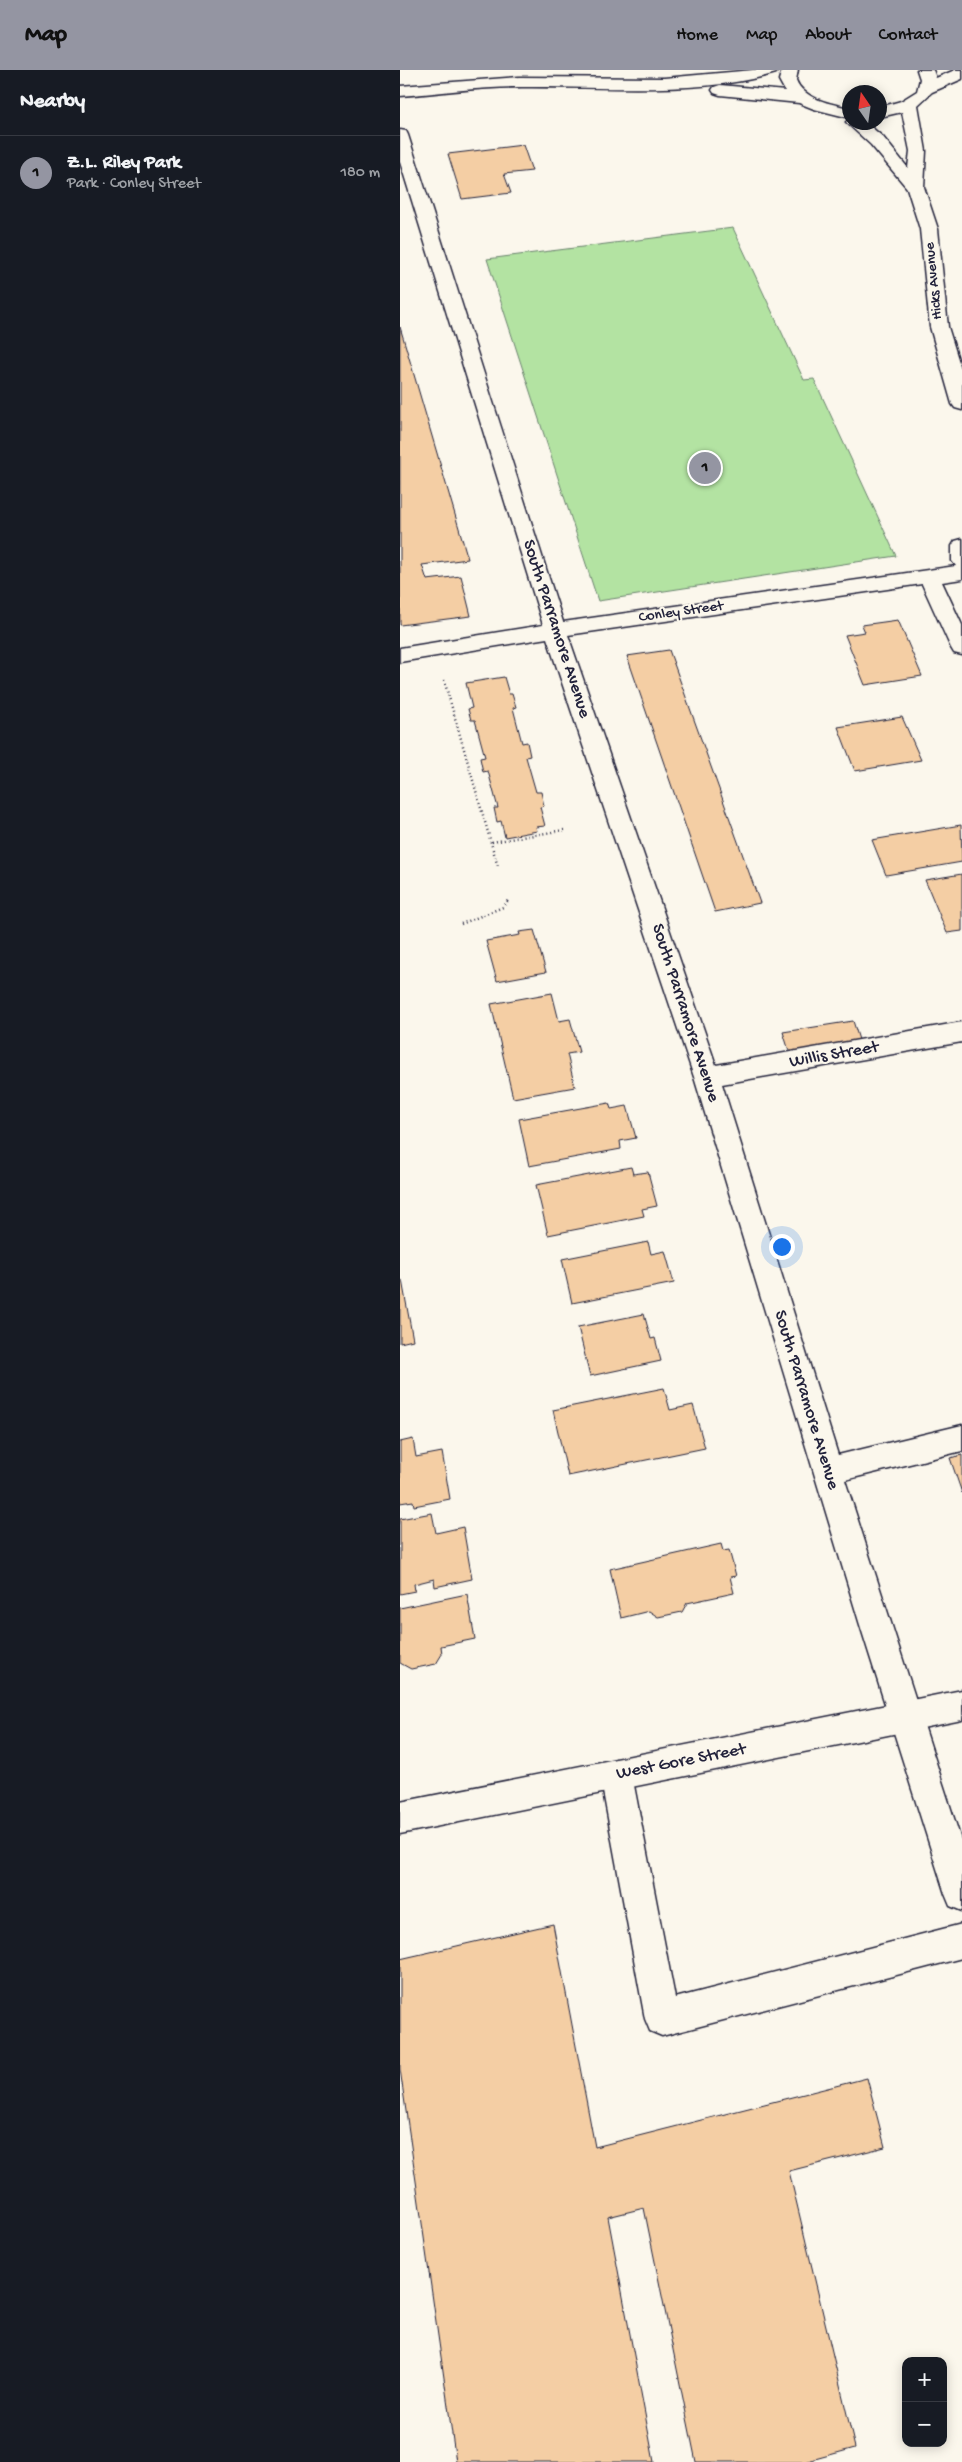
<!DOCTYPE html>
<meta charset="utf-8">
<style>
:root{--surface:#171b24;--page:#20242c;--text:#f1f3f6;--muted:#9ea1a6;--line:#363941;--accent:#9495a2}
body{margin:0;font-family:"Gochi Hand",sans-serif;background:var(--page);color:var(--text)}
.controls{position:absolute;right:15px;bottom:15px;display:grid;overflow:hidden;border-radius:10px;box-shadow:0 2px 12px #0003}
.controls button{width:45px;height:45px;display:grid;place-items:center;padding:0;border:0;border-bottom:1px solid var(--line);background:var(--surface);color:var(--text);font:25px sans-serif}
.compass{position:absolute;left:442px;top:15px;width:45px;height:45px;border-radius:50%;background:var(--surface);box-shadow:0 2px 12px #0003;rotate:347deg}
.you{position:absolute;left:381px;top:1176px;width:18px;height:18px;margin:-12px;border:4px solid #fff;border-radius:50%;background:#1a73e8;box-shadow:0 0 0 8px #1a73e833}
.badge{display:grid;place-items:center;width:32px;height:32px;border-radius:50%;background:var(--accent);color:#111;font-size:16px;font-weight:700}
.pin{position:absolute;translate:-50% -50%;border:2px solid #fff;box-shadow:0 1px 5px #0006}
.list{margin:0;padding:0;list-style:none}
h2{display:flex;justify-content:space-between;align-items:center;height:65px;margin:0;padding:0 20px;font-size:21px}
h2 small{font-size:16px;font-weight:400;color:var(--muted)}
.list li{display:grid;grid-template-columns:32px 1fr auto;gap:15px;align-items:center;box-sizing:border-box;height:75px;padding:0 20px;border-top:1px solid var(--line)}
.list b{display:block;font-size:19px;white-space:nowrap}
.list p{margin:0;font-size:16px;white-space:nowrap;color:var(--muted)}
.list em{font-size:16px;font-style:normal;color:var(--muted)}
.map{position:relative;flex:none;width:562px;height:2392px;overflow:hidden}
header{display:flex;align-items:center;gap:30px;box-sizing:border-box;height:70px;padding:0 25px;background:var(--accent);color:#111}
header strong{font-size:24px}
nav{display:flex;gap:28px;margin-inline-start:auto;font-size:18px}
main{display:flex}
aside{flex:1;background:var(--surface)}
.map>svg:first-child{display:block}
</style>
<header>
<strong>Map</strong>
<nav><a>Home</a><a>Map</a><a>About</a><a>Contact</a></nav>
</header>
<main>
<aside>
<h2>Nearby<small></small></h2>
<ul class="list">
<li><span class="badge">1</span><div><b>Z.L. Riley Park</b><p>Park · Conley Street</p></div><em>180 m</em></li>
</ul>
</aside>
<div class="map">
<svg width="562" height="2392" viewBox="0 0 562 2392">
<rect width="100%" height="100%" fill="#fbf7ec"/>
<filter id="ink" filterUnits="userSpaceOnUse"><feTurbulence type="fractalNoise" baseFrequency=".02" numOctaves="2"/><feDisplacementMap in="SourceGraphic" scale="10" xChannelSelector="R" yChannelSelector="G"/><feConvolveMatrix kernelMatrix="1 2 1 2 8 2 1 2 1" color-interpolation-filters="sRGB"/></filter>
<g filter="url(#ink)">
<!-- green -->
<polygon fill="#b3e3a2" stroke="#6a826e" points="333,158 404,310 414,309 496,486 198,531 87,189"/>
<!-- building -->
<g fill="#f4cea4" stroke="#22223b">
<polygon points="123,75 132,101 104,104 111,123 62,129 48,84"/>
<polygon points="0,257 68,489 22,495 27,510 61,506 71,546 0,555"/>
<polygon points="498,550 522,606 465,615 445,565 465,562 462,555"/>
<polygon points="269,580 360,833 315,842 227,586"/>
<polygon points="104,607 109,624 112,624 116,637 113,638 122,673 127,672 130,686 126,687 136,722 141,722 144,736 140,737 145,756 136,757 137,761 105,767 101,751 97,752 94,738 98,738 88,701 83,702 80,688 85,687 75,650 71,650 68,639 72,638 66,613"/>
<polygon points="502,647 521,690 455,701 438,657"/>
<polygon points="561,755 562,792 486,805 472,770"/>
<polygon points="562,804 562,861 547,863 525,810"/>
<polygon points="134,860 146,902 97,911 86,871 120,865 119,862"/>
<polygon points="152,923 159,951 170,949 179,982 167,984 175,1017 113,1028 91,934"/>
<polygon points="453,951 461,976 391,987 383,962"/>
<polygon points="209,1033 211,1039 227,1036 236,1068 220,1071 221,1079 129,1096 119,1049"/>
<polygon points="231,1097 233,1104 248,1102 257,1136 242,1139 244,1146 148,1165 136,1115"/>
<polygon points="248,1172 251,1184 265,1181 274,1213 172,1233 162,1189"/>
<polygon points="0,1210 2,1210 13,1270 0,1273"/>
<polygon points="244,1244 251,1269 255,1268 261,1291 190,1306 178,1257"/>
<polygon points="264,1318 270,1340 293,1335 305,1378 168,1406 153,1340"/>
<polygon points="13,1369 16,1387 42,1382 50,1429 14,1436 13,1431 0,1433 0,1372"/>
<polygon points="562,1385 562,1423 550,1388"/>
<polygon points="32,1443 36,1463 63,1457 72,1509 35,1517 34,1509 14,1514 15,1521 0,1524 0,1449"/>
<polygon points="321,1474 323,1481 329,1480 336,1506 330,1507 334,1523 287,1533 282,1542 258,1547 249,1541 221,1548 210,1499"/>
<polygon points="67,1524 75,1569 41,1576 42,1584 36,1594 11,1599 0,1593 0,1538"/>
<polygon points="153,1854 195,2077 467,2008 485,2077 389,2101 455,2378 404,2392 296,2392 244,2138 208,2147 254,2392 56,2392 0,1999 0,1889"/>
</g>
<g fill="none" stroke-linecap="round" stroke-linejoin="round">
<defs>
<g id="minor">
<path d="M353,0h25l-2,3c-76,23 -175,13 -254,14 -41,0 -82,6 -122,9v-10l119,-9 145,1z"/>
<path d="M382,0h16l-2,10c7,19 35,24 54,28v10l-36,-9 -15,-6 -79,-8 -6,-2 -2,-3 2,-3 6,-2 65,6 -6,-11z"/>
<polygon points="517,0 533,0 536,8 555,0 562,0 562,9 532,22 518,35 526,81 524,117 538,159 548,257 562,302 562,340 555,338 552,334 530,257 520,159 507,118 471,75 446,52 450,48 450,52 465,52 483,67 508,98 510,81 502,42 480,47 480,37 501,31 517,21 520,9"/>
<polygon points="0,60 6,61 8,65 163,552 556,496 552,491 552,476 555,471 562,469 562,509 542,512 562,555 562,585 554,583 551,578 522,514 168,565 316,995 562,952 562,972 322,1014 438,1385 562,1355 562,1381 445,1410 562,1773 562,1841 550,1836 545,1824 460,1555 294,1007 147,568 0,592 0,578 143,555 0,92"/>
<polygon points="216,1689 227,1694 232,1705 275,1928 562,1854 562,1888 262,1966 250,1961 245,1949 200,1705 205,1694"/>
</g>
<polygon id="major" points="562,1620 562,1650 0,1764 0,1732"/>
</defs>
<!-- minor casing -->
<use href="#minor" stroke="#22223b" stroke-width="3"/>
<!-- major casing -->
<use href="#major" stroke="#22223b" stroke-width="3"/>
<!-- path -->
<g stroke="#22223b" stroke-width="2.5" stroke-dasharray="1 3" stroke-linecap="butt">
<polyline points="44,610 98,797"/>
<polyline points="92,772 164,760"/>
<polyline points="61,854 103,837 109,829"/>
</g>
<!-- minor -->
<use href="#minor" fill="#fbf7ec" fill-rule="evenodd"/>
<!-- major -->
<use href="#major" fill="#fbf7ec" fill-rule="evenodd"/>
</g>
</g>
<g text-anchor="middle" dominant-baseline="central" stroke-width="4" stroke-linejoin="round" paint-order="stroke">
<!-- far-street labels -->
<g font-size="15" fill="#22223b" stroke="#fbf7ec">
<text transform="translate(534 211) rotate(-96)">Hicks Avenue</text>
<text transform="translate(281 542) rotate(-8)">Conley Street</text>
</g>
<!-- street labels -->
<g font-size="18" fill="#22223b" stroke="#fbf7ec">
<text transform="translate(156 559) rotate(72)">South Parramore Avenue</text>
<text transform="translate(285 943) rotate(72)">South Parramore Avenue</text>
<text transform="translate(434 985) rotate(-10)">Willis Street</text>
<text transform="translate(406 1330) rotate(73)">South Parramore Avenue</text>
<text transform="translate(281 1692) rotate(-11)">West Gore Street</text>
</g>
</g>
</svg>
<div class="controls">
<button>+</button>
<button>−</button>
</div>
<svg class="compass" viewBox="-18 -18 36 36"><path d="M0-13l5 13h-10z" fill="#e53935"/><path d="M0 13l5-13h-10z" fill="#9ea1a6"/></svg>
<div class="you"></div>
<div class="pin badge" style="left:305px;top:398px">1</div>
</div>
</main>
